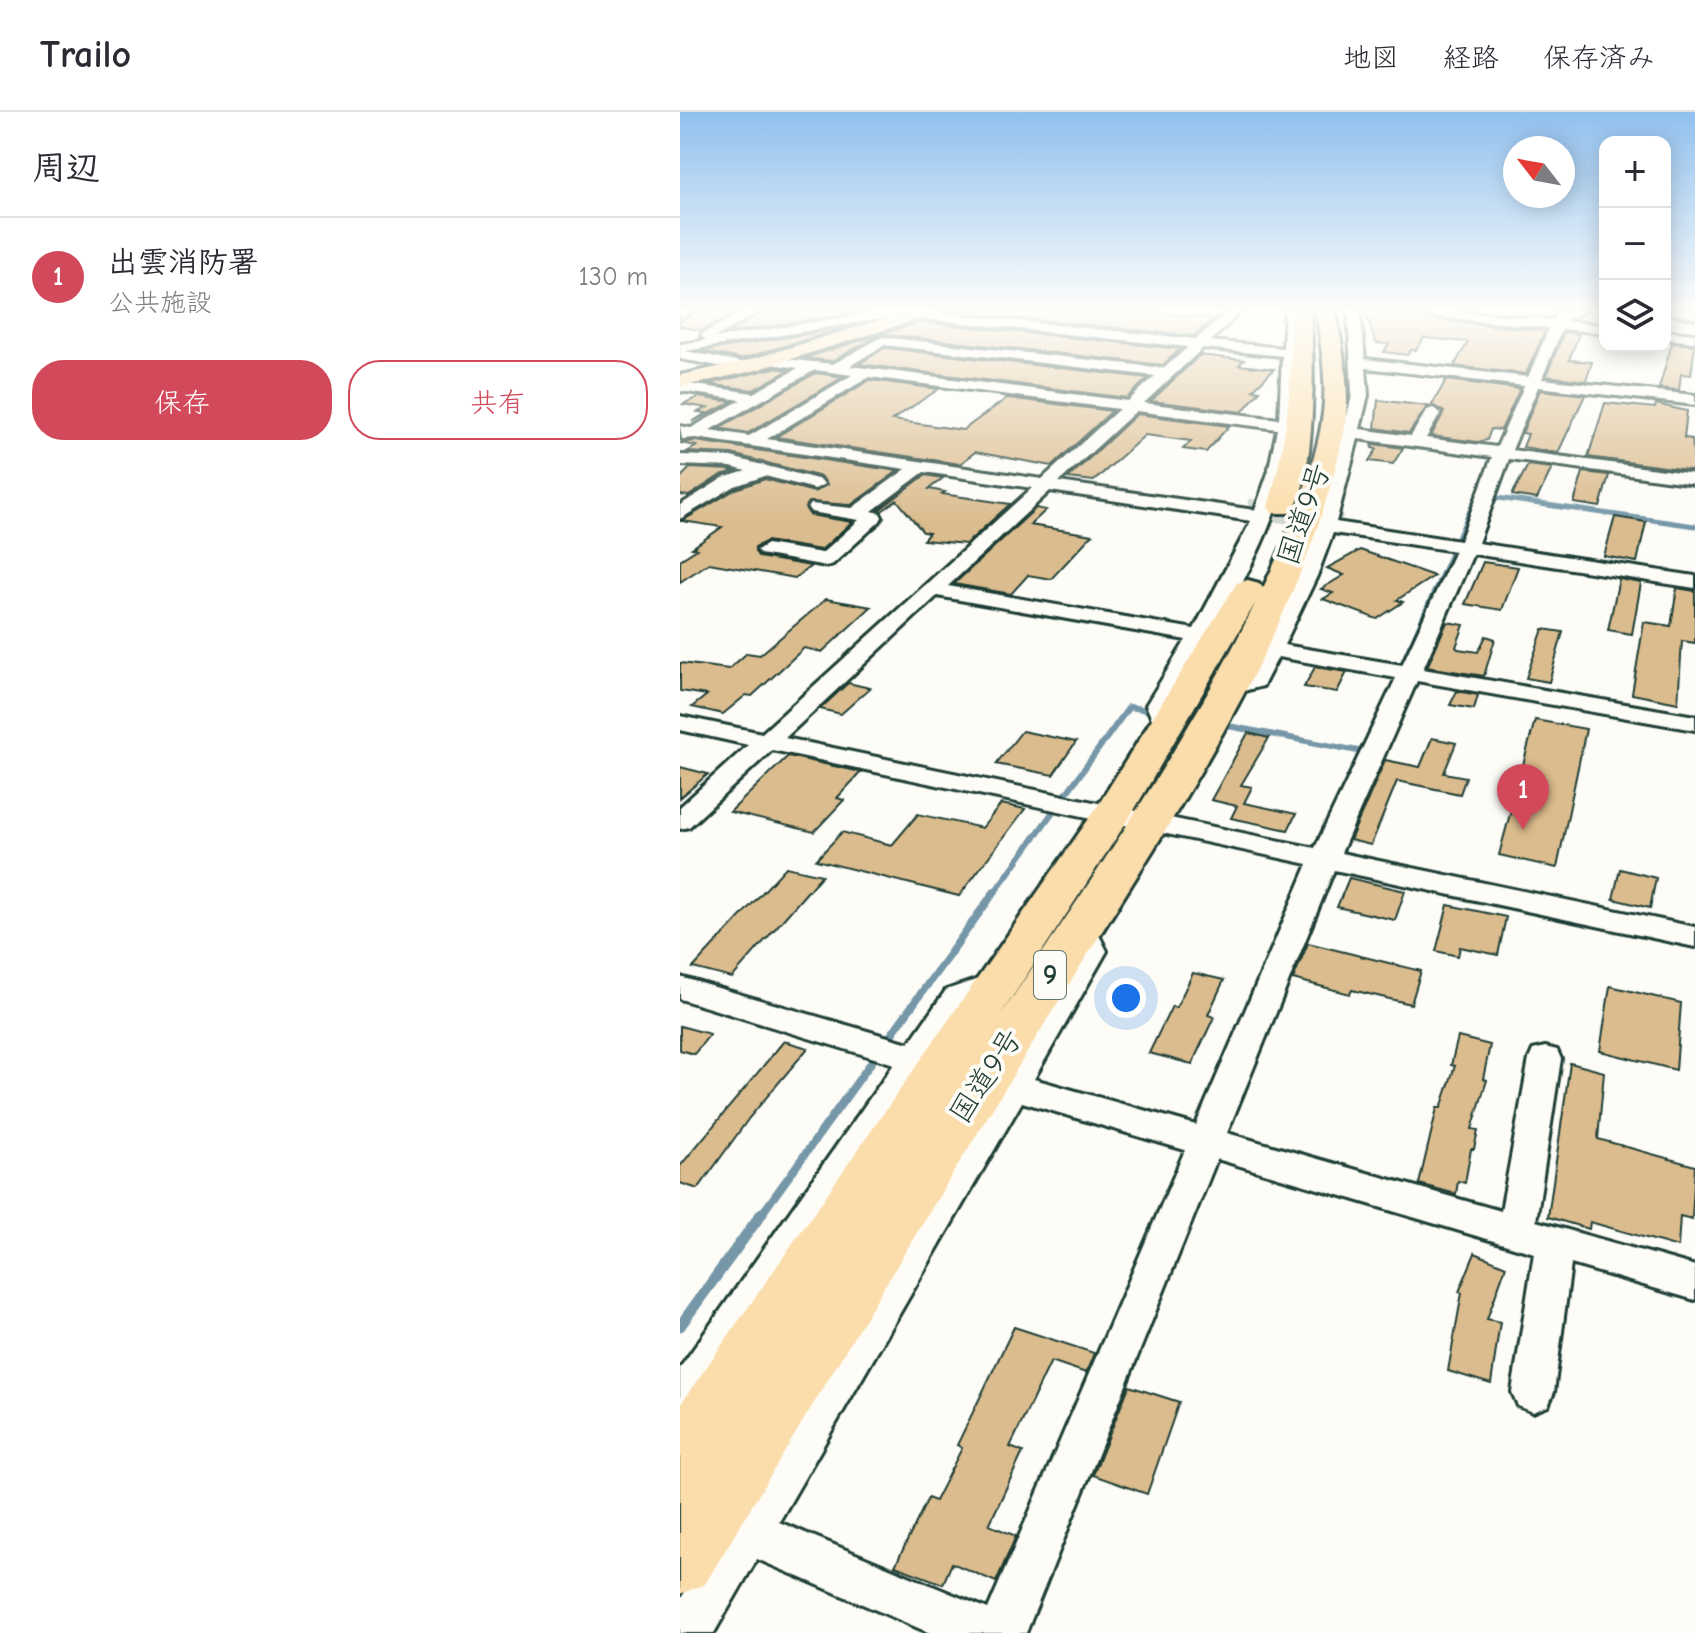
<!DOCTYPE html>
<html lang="ja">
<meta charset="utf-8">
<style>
:root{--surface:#fff;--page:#f7f7f7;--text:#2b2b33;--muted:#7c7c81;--line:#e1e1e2;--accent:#d1495b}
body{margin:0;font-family:"Comic Neue","Klee One",sans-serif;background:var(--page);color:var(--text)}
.controls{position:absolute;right:24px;top:24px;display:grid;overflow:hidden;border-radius:16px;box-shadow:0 4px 20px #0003}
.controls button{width:72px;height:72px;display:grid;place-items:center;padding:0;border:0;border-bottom:2px solid var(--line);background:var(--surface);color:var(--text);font:40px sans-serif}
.compass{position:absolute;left:823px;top:24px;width:72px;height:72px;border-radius:50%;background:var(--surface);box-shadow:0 4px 20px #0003;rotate:301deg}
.you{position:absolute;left:446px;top:886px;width:28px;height:28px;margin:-20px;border:6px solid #fff;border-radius:50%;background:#1a73e8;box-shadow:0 0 0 12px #1a73e833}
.badge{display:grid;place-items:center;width:52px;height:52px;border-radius:50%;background:var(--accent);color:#fff;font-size:26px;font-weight:700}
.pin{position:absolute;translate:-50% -66px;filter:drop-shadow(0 2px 4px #0008)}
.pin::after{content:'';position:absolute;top:42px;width:28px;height:24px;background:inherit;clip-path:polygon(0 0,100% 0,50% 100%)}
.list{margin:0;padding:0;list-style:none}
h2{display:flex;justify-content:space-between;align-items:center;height:104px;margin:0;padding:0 32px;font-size:34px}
h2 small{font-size:26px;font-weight:400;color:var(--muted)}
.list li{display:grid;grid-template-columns:52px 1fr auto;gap:24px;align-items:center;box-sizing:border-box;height:120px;padding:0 32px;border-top:2px solid var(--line)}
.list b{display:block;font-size:30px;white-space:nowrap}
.list p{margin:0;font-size:26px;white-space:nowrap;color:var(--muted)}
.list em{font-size:26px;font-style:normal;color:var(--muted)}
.actions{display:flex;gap:16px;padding:24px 32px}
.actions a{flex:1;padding:18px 0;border:2px solid var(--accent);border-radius:32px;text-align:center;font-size:28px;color:var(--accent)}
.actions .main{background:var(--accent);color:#fff}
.icon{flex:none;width:44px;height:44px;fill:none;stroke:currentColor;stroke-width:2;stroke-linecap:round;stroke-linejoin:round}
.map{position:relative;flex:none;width:1015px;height:1521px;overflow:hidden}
header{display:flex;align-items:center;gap:48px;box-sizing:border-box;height:112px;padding:0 40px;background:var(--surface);border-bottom:2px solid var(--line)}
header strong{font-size:38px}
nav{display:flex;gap:44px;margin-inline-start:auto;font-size:28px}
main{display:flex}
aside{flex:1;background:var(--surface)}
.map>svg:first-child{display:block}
</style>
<header>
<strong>Trailo</strong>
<nav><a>地図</a><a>経路</a><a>保存済み</a></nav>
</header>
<main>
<aside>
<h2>周辺<small></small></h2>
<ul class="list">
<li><span class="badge">1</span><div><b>出雲消防署</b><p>公共施設</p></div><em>130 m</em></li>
</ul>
<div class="actions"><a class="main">保存</a><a>共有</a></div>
</aside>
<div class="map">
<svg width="1015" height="1521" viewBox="0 0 1015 1521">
<rect width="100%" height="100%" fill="#fdfcf7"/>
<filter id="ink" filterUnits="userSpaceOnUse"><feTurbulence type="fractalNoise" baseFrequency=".0125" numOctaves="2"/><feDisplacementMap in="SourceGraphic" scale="16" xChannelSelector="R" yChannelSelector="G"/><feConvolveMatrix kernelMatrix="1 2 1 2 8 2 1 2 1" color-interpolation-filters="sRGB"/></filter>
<g filter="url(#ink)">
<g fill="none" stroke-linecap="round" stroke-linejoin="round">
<!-- stream-far3 -->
<polyline stroke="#7497a8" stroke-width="5" points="730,534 797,383 1015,414"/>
<!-- stream-far2 -->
<g stroke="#7497a8" stroke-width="6">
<polyline points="719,560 731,532"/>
<polyline points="538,612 683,640 686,634"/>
<polyline points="314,781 449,595 474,599"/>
</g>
<!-- stream-far1 -->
<polyline stroke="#7497a8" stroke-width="8" points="81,1103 315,779"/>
<!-- stream -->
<polyline stroke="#7497a8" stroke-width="11" points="0,1214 82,1101"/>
</g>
<!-- building -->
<g fill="#dbbc8e" stroke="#1f3d34" stroke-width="2">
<polygon points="19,198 55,201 21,219 0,214 0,210"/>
<polygon points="85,198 185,198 185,199 49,221"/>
<polygon points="260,198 456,198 534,206 514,224"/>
<polygon points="684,198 722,198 731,205 865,219 846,262 774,254 788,230 744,226 736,238 731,238 727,243 704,240 709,232 696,231"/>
<polygon points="241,210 500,237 483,253 202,222 152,249 124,246"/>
<polygon points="164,216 61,247 22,239"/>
<polygon points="884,220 899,222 889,248 912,250 906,269 866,264"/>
<polygon points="992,231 1015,233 1011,263 1001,262 999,278 979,276"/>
<polygon points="205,236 468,266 447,286 179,252"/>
<polygon points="520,243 564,248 559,253 594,257 573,278 580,279 562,300 471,289"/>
<polygon points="94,256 109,258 73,278 28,272"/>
<polygon points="136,261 163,265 68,321 39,316"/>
<polygon points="190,268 259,277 212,308 283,318 327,286 432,299 372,354 295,340 280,352 96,325"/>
<polygon points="766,268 840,277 821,318 811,317 807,328 798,330 751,324 764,300 752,293"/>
<polygon points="860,278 905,283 878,341 843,335 848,322 842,321"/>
<polygon points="18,285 52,290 12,310 26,301 18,300 27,296 3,292"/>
<polygon points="698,288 748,294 729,321 695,316"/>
<polygon points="925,291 975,296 976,292 1007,299 1004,326 1012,327 1015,359 908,345"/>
<polygon points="457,302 549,314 526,340 503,337 511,329 465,323 414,369 388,366"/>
<polygon points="16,329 218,359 171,393 129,390 125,396 130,403 172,410 141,438 87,429 75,435 75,440 79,445 131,454 115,466 29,451 0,470 0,448 17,437 12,436 42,415 2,409 56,377 85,367 134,380 147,373 142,365 52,342 7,340 17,334 0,331"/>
<polygon points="693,332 723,336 713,352 689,349 697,337 692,336"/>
<polygon points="848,353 872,356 857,387 832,383"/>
<polygon points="10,356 51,358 55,359 41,363 9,384 0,383 0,366"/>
<polygon points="903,360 929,363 920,395 894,391"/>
<polygon points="245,363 263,366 249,377 265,380 262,382 330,392 286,432 243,428 249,421 243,420 217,388 202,399 199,398"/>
<polygon points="356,396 366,398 350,413 412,423 371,467 348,463 331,482 274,472"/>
<polygon points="935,405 966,410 957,450 924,444"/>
<polygon points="680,438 754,464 717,488 723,490 697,507 643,487 653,481 641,477 664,463 647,456"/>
<polygon points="803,450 838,455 822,498 785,492"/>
<polygon points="939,467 961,471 952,522 928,518"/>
<polygon points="997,476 1015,479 1015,531 1002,529 998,591 952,582 964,510 991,514"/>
<polygon points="146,487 191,495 142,540 124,536 72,584 66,583 43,602 12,595 27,583 0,579 0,551 49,557 67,541 80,543"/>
<polygon points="767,510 784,513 776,535 778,537 798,540 806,524 815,527 804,564 747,555"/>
<polygon points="863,517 883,520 869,570 846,566"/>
<polygon points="635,555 667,560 657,580 624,575"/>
<polygon points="168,571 190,576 161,602 140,597"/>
<polygon points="777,579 798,583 794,597 770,593"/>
<polygon points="855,608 906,617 877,756 819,743"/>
<polygon points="342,619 396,630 373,663 316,652"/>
<polygon points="568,621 589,626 561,673 572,675 564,691 616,702 608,718 551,706 557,694 531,688"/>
<polygon points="752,626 776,631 764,661 786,665 780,682 717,669 691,733 670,728 705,648 740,655"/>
<polygon points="108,644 181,660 157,686 164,688 134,720 50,700"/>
<polygon points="0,655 28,662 0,686"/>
<polygon points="321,692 345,697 279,784 136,748 162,720 212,733 238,702 302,716"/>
<polygon points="106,755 142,763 52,866 13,856"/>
<polygon points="940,757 976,766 970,796 933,787"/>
<polygon points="669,766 725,779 715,808 657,795"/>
<polygon points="768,793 826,805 818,843 780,835 778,844 756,839"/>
<polygon points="628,831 741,859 731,892 672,878 670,882 613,867"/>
<polygon points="513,861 544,868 528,903 534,905 512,952 469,941 492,894 496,896"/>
<polygon points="930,874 1001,891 996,958 920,939"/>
<polygon points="0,914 30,922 14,942 0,938"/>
<polygon points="778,925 810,933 803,967 807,968 792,1017 798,1018 794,1037 791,1037 785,1071 778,1069 776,1082 739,1072 757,996 761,996 775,954 771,953"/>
<polygon points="104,929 128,936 69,1006 18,1077 0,1071 0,1054"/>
<polygon points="890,951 924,960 918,1027 1015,1054 1012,1107 1000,1104 998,1135 910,1110 909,1117 868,1105"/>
<polygon points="795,1141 826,1154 807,1207 820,1210 811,1272 768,1259 782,1181 779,1180"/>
<polygon points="334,1215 414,1241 406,1261 371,1249 330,1335 343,1340 309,1413 336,1424 316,1470 272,1451 263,1472 215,1454 248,1386 255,1389 282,1336 277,1333"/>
<polygon points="449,1274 499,1290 467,1382 413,1363"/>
</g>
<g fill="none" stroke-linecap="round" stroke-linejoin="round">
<!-- minor-tunnel-far1 -->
<polyline stroke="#d1d6d0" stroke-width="15" stroke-dasharray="15 7" stroke-linecap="butt" points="597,243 695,254"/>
<!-- minor-tunnel -->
<polyline stroke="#d1d6d0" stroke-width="19" stroke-dasharray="19 10" stroke-linecap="butt" points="568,396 662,410"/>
<defs>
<g id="minor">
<polygon points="0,198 16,198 0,207"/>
<path d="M67,198h15l-48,28 157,-25 -3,-3h41l287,29 33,-29h13l-31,31 72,7 2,-38h12c0,46 2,94 -6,141 -16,92 -74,175 -121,254l9,23 -3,5h-18l-12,-28 40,-65 -249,-44 -152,142 530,110 81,-170 -118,-21 -15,29 -35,9 -8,-2 -4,-5 4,-5 26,-7 51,-100 20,-50 26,-93 9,-38 -4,-85h12l5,49 163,18 21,-49 -138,-14 -6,-4h43l105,10 3,-7 30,-3 -21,11 40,4v8l-43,-4 -20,50 153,16v10l-157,-18 -26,63 183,24v10l-186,-25 -31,84 217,33v12l-222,-34 -50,115 272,47v14l-278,-49 -76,172 354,74v20l-361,-77 -107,263 274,78 28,-152 4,-9 12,-3 12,3 4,9 -25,162 159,45v34l-124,-36 -17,128 -6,14 -15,6 -15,-6 -6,-14 22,-139 -317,-94 -191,474h-96l-173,-74 -43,74h-34v-33l397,-649 -11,-25 5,-7 10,-3 10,3 16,32 -73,128 162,46 112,-261 -536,-114 -83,77 -9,2v-22l68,-62 -68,-15v-14l82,17 270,-245 -108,-16 -52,39 8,2 2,4 -2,4 -47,43 -7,2 -66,-12 -3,-4 10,-6 55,9 37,-33 -48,-8 -3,-4 3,-4 41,4 54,-39 -210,-31 -14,1 -2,-13 11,2 50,-28 -61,-9v-8l74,10 44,-25 -34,-5v-6l69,7 49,-27 282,31 24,-21 -291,-31 -212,35 66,13 2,3 -7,4 -66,-12v-15l26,-4 -5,-4 2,-3zM204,233l271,31 -27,25 -278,-35zM523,236l79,8 -3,63 -135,-16zM686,256l158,18 -27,61 -71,-9 15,-25 -8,-5 -6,2 -16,26 -51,-7 8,-34zM135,258l37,5 -103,61 -39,-6zM189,265l250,32 -77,70 -275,-40zM456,299l141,18 -9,44 -13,37 -196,-28zM678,327l134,18 -32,84 -124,-19zM370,379l201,30 -57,108 -246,-43zM653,421l122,18 -53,114 -118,-20 33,-69zM342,990l163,48 -197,459 -209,-87z"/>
<polygon points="985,198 1015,198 1015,206 985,201"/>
<polygon points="985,219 1015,222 1015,230 985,227"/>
<polygon points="0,343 51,345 141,368 144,372 135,377 85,364 55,374 0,407 0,393 43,366 66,359 51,355 0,353"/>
<polygon points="316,861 327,864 331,872 327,880 288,894 15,1306 0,1312 0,1256 214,952 0,887 0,865 229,931 266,878"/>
</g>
<polygon id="major" points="233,198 257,198 255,202 73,259 0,275 0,263 62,250"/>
<g id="highway">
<path d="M610,198h20c4,45 7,166 -18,203h-20l-4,-6c19,-65 26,-129 22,-197z"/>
<path d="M636,198h20c6,40 16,82 8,122 -46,211 -178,394 -289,575 -118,191 -234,384 -350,577l-25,10v-189l415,-595 142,-227 11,-3 11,3 4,5c24,-50 58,-131 61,-186 2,-31 -4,-62 -8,-92zM576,490c-72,146 -166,279 -256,414l133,-204z"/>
</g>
</defs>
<!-- minor casing -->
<use href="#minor" stroke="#1f3d34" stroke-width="6"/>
<!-- major casing -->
<use href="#major" stroke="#1f3d34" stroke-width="6"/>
<!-- highway casing -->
<use href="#highway" stroke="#1f3d34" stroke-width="6"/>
<!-- minor -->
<use href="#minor" fill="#fdfcf7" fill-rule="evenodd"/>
<!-- major -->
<use href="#major" fill="#fbddab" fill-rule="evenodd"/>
<!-- highway -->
<use href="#highway" fill="#fbddab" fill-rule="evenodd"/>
</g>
</g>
<!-- sky -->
<linearGradient id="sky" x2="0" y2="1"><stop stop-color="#90c0ee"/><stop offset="0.48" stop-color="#fefefb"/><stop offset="1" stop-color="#fefefb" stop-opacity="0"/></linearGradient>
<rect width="1015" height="411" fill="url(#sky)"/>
<g text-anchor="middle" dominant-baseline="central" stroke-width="8" stroke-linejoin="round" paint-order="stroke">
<!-- shield labels -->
<rect fill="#fdfcf7" stroke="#62766e" stroke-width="2" x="354" y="839" width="32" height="48" rx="6"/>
<g font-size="28" font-weight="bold" fill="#1f3d34">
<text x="370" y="863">9</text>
</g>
<!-- street labels -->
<g font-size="30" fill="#1f3d34" stroke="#fdfcf7">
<text transform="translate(624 402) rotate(-71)">国道9号</text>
<text transform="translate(306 964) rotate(-57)">国道9号</text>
</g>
</g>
</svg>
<div class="controls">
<button>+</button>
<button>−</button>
<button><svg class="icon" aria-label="layers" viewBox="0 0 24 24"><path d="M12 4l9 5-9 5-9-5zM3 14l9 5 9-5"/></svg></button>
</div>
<svg class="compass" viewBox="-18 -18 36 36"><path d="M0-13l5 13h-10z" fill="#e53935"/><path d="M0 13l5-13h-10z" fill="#7c7c81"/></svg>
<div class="you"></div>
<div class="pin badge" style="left:843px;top:718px">1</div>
</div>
</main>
